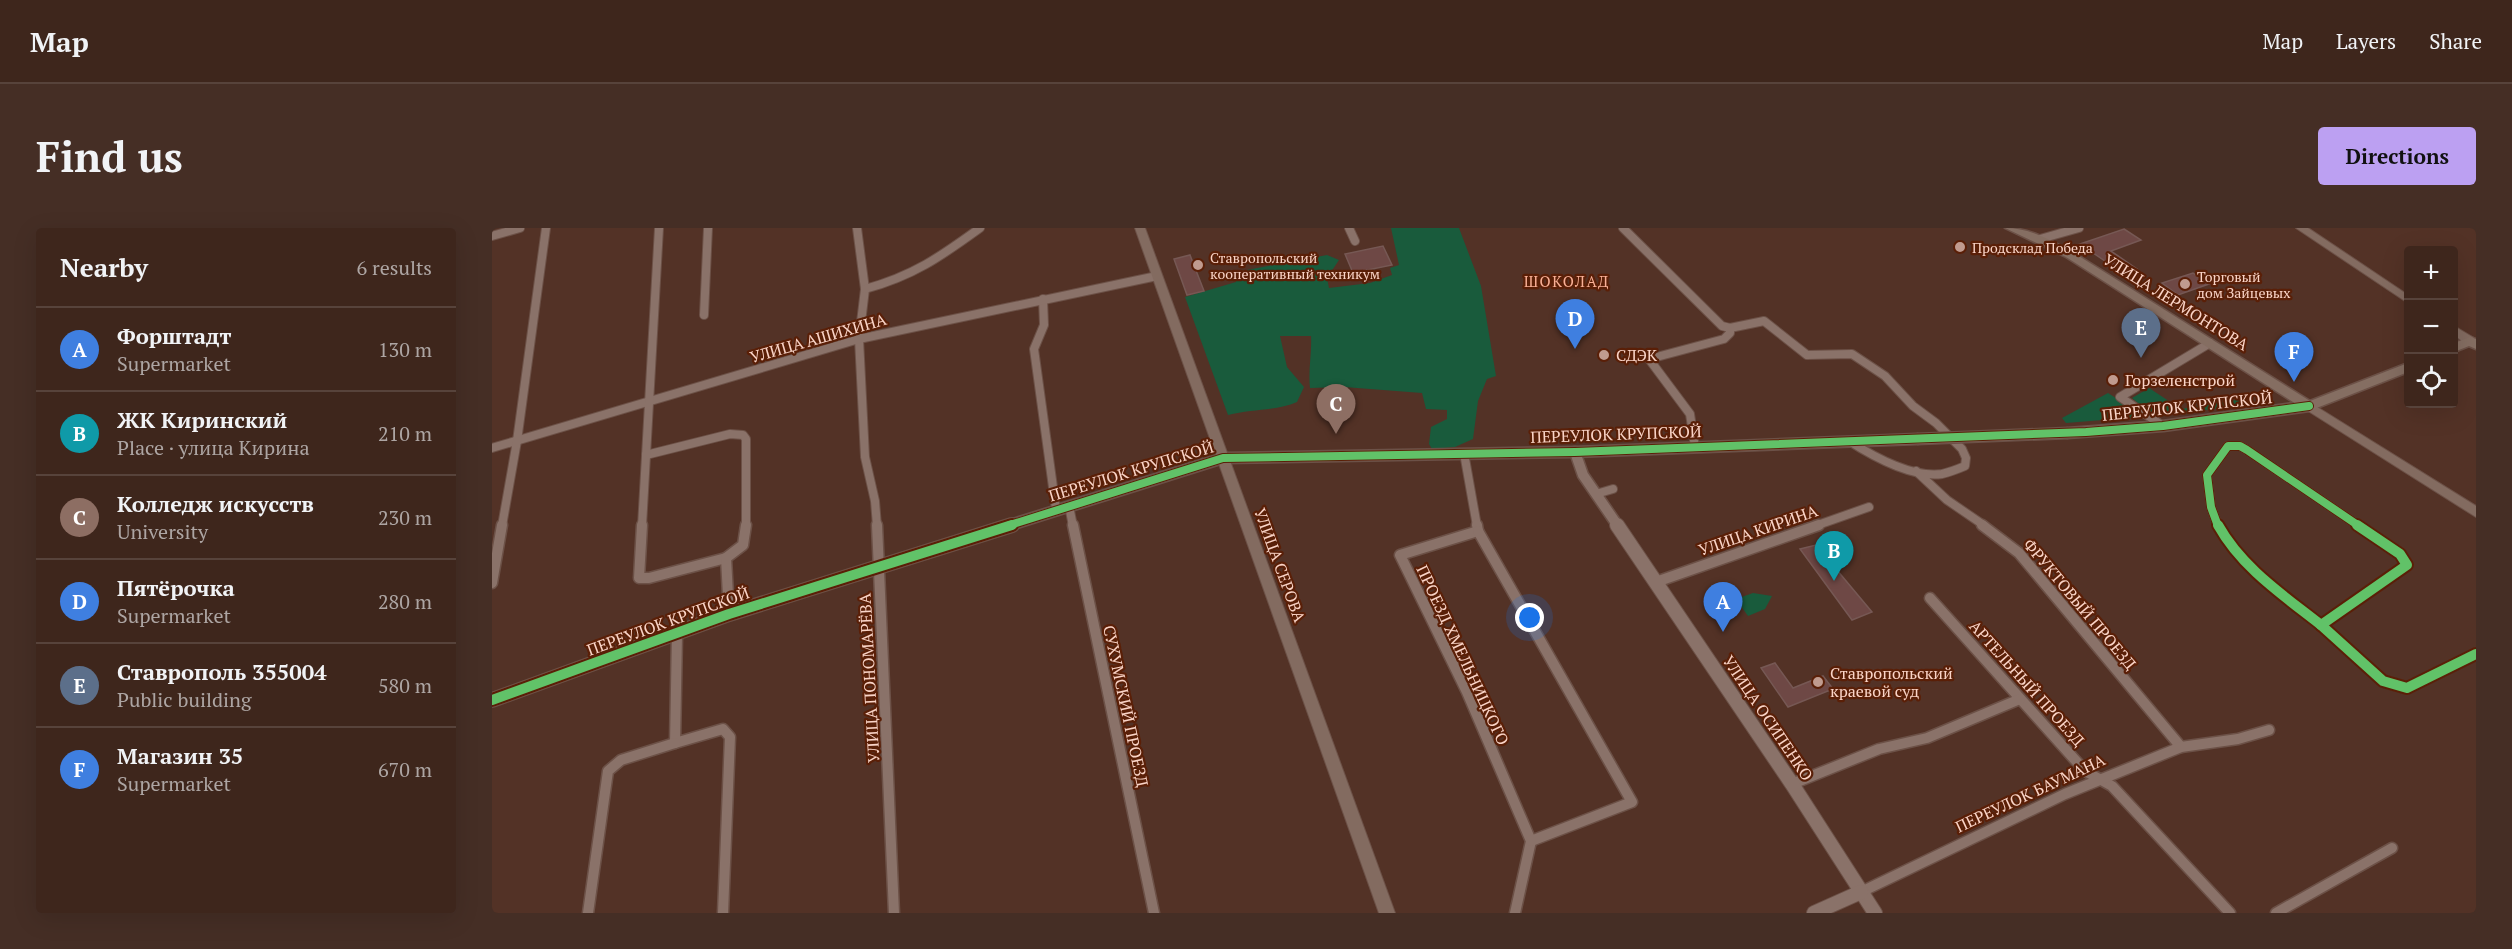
<!DOCTYPE html>
<meta charset="utf-8">
<style>
:root{--surface:#3e261c;--page:#452e25;--text:#f1f3f6;--muted:#ada5a3;--line:#57433b;--accent:#bca0f2}
body{margin:0;font-family:"PT Serif",serif;background:var(--page);color:var(--text)}
.controls{position:absolute;right:18px;top:18px;display:grid;overflow:hidden;border-radius:6px;box-shadow:0 6px 24px #0002}
.controls button{width:54px;height:54px;display:grid;place-items:center;padding:0;border:0;border-bottom:2px solid var(--line);background:var(--surface);color:var(--text);font:30px sans-serif}
.you{position:absolute;left:1038px;top:390px;width:21px;height:21px;margin:-15px;border:4px solid #fff;border-radius:50%;background:#1a73e8;box-shadow:0 0 0 9px #1a73e833}
.badge{display:grid;place-items:center;width:39px;height:39px;border-radius:50%;background:var(--accent);color:#fff;font-size:20px;font-weight:700}
.pin{position:absolute;translate:-50% -50px;filter:drop-shadow(0 2px 3px #0008)}
.pin::after{content:'';position:absolute;top:32px;width:21px;height:18px;background:inherit;clip-path:polygon(0 0,100% 0,50% 100%)}
.list{margin:0;padding:0;list-style:none}
h2{display:flex;justify-content:space-between;align-items:center;height:78px;margin:0;padding:0 24px;font-size:26px}
h2 small{font-size:20px;font-weight:400;color:var(--muted)}
.list li{display:grid;grid-template-columns:39px 1fr auto;gap:18px;align-items:center;box-sizing:border-box;height:84px;padding:0 24px;border-top:2px solid var(--line)}
.list b{display:block;font-size:22px;white-space:nowrap}
.list p{margin:0;font-size:20px;white-space:nowrap;color:var(--muted)}
.list em{font-size:20px;font-style:normal;color:var(--muted)}
.icon{flex:none;width:33px;height:33px;fill:none;stroke:currentColor;stroke-width:2;stroke-linecap:round;stroke-linejoin:round}
.map{position:relative;flex:none;width:1984px;height:685px;overflow:hidden;border-radius:6px}
header{display:flex;align-items:center;gap:36px;box-sizing:border-box;height:84px;padding:0 30px;background:var(--surface);border-bottom:2px solid var(--line)}
header strong{font-size:28px}
nav{display:flex;gap:33px;margin-inline-start:auto;font-size:21px}
.intro{display:flex;align-items:center;justify-content:space-between;box-sizing:border-box;height:144px;padding:0 36px}
h1{margin:0;font-size:42px}
.button{padding:15px 27px;border-radius:6px;background:var(--accent);color:#111;font-size:21px;font-weight:700}
main{display:flex;gap:36px;padding:0 36px}
aside{flex:1;background:var(--surface);border-radius:6px;box-shadow:0 6px 24px #0002}
.map>svg:first-child{display:block}
</style>
<header>
<strong>Map</strong>
<nav><a>Map</a><a>Layers</a><a>Share</a></nav>
</header>
<div class="intro"><h1>Find us</h1><a class="button">Directions</a></div>
<main>
<aside>
<h2>Nearby<small>6 results</small></h2>
<ul class="list">
<li><span class="badge" style="background:#3f7fe0">A</span><div><b>Форштадт</b><p>Supermarket</p></div><em>130 m</em></li>
<li><span class="badge" style="background:#0f9aa8">B</span><div><b>ЖК Киринский</b><p>Place · улица Кирина</p></div><em>210 m</em></li>
<li><span class="badge" style="background:#8d6e63">C</span><div><b>Колледж искусств</b><p>University</p></div><em>230 m</em></li>
<li><span class="badge" style="background:#3f7fe0">D</span><div><b>Пятёрочка</b><p>Supermarket</p></div><em>280 m</em></li>
<li><span class="badge" style="background:#5c6f8a">E</span><div><b>Ставрополь 355004</b><p>Public building</p></div><em>580 m</em></li>
<li><span class="badge" style="background:#3f7fe0">F</span><div><b>Магазин 35</b><p>Supermarket</p></div><em>670 m</em></li>
</ul>
</aside>
<div class="map">
<svg width="1984" height="685" viewBox="0 0 1984 685">
<rect width="100%" height="100%" fill="#533226"/>
<!-- green -->
<g fill="#195b3c">
<path d="M899,0h68l22,58 15,90 -9,3 -9,22 -5,38 -18,8 -23,2 -3,-5 2,-17 16,-8v-9l-21,-1 -4,-16 -78,-6 -34,1c-2,-18 2,-34 1,-52h-31l7,31 17,20 -7,15c-20,9 -45,7 -69,13l-43,-118 51,-15v-10l91,-17 12,5 -12,18 2,10 41,-5 22,-8 -2,-7 9,-3z"/>
<polygon points="1657,160 1689,181 1750,171 1760,176 1667,188 1654,182 1640,170"/>
<polygon points="1616,165 1641,181 1648,189 1574,195 1570,190"/>
<polygon points="1261,365 1280,368 1273,381 1256,388 1244,371"/>
</g>
<!-- building -->
<g fill="#6e4845" stroke="#765854" stroke-width="1.5">
<polygon points="1632,1 1649,12 1619,23 1645,41 1632,46 1588,16"/>
<polygon points="891,18 900,37 861,45 853,26"/>
<polygon points="698,27 712,63 695,67 682,31"/>
<polygon points="1701,45 1717,56 1686,67 1670,55"/>
<polygon points="1324,317 1380,384 1360,392 1308,321"/>
<polygon points="1283,435 1301,460 1331,448 1341,461 1296,479 1269,440"/>
</g>
<g fill="none" stroke-linecap="round" stroke-linejoin="round">
<defs>
<g id="minor-far1">
<polyline points="365,0 373,61 367,111 373,229 383,273 385,298"/>
<polyline points="857,0 863,13"/>
<path d="M1131,0l99,98 8,2 34,-7 43,34 45,-1 33,22 28,30 23,17 26,26 4,9 -1,8c-7,3 -15,6 -23,8 -30,4 -68,-17 -93,-33"/>
<polyline points="0,8 28,0"/>
<polyline points="1548,11 1587,0"/>
<path d="M373,61c48,-13 75,-32 115,-61"/>
<polyline points="551,71 552,97 542,121 564,281"/>
<polyline points="212,87 216,0"/>
<polyline points="1671,198 1628,169 1718,115"/>
<polyline points="1203,219 1198,186 1157,131 1232,111 1238,105 1238,100"/>
<polyline points="0,220 367,111 665,48"/>
<polyline points="972,225 985,298"/>
<polyline points="154,227 238,206 251,207 254,211 254,298"/>
<polyline points="1424,243 1455,272 1493,298"/>
<polyline points="1104,266 1121,261"/>
<polyline points="577,278 581,298"/>
<polyline points="10,298 25,213 54,0"/>
<polyline points="150,298 167,0"/>
<polyline points="1323,298 1377,279"/>
<polyline points="1726,298 1719,279 1715,247 1736,218 1748,218 1755,222 1867,298"/>
</g>
<g id="minor">
<polyline points="150,297 147,350 157,350 234,330"/>
<polyline points="385,297 402,685"/>
<polyline points="581,297 662,685"/>
<polyline points="985,297 986,303 908,327 975,464 1039,613 1023,685"/>
<polyline points="1490,297 1527,325 1689,519"/>
<path d="M1726,297c24,43 65,70 103,100"/>
<polyline points="986,303 1140,574 1039,613"/>
<polyline points="1164,354 1327,297"/>
<polyline points="0,355 10,297"/>
<polyline points="1438,370 1593,543 1620,558 1738,685"/>
<polyline points="237,386 234,330 251,317 254,297"/>
<polyline points="1829,397 1891,453 1915,460 1984,426"/>
<polyline points="1829,397 1915,337 1908,326 1865,297"/>
<polyline points="185,406 183,515 231,501 238,509 231,685"/>
<polyline points="1300,556 1387,521 1435,510 1528,471"/>
<polyline points="1369,664 1573,566 1689,519 1746,511 1777,502"/>
<polyline points="96,685 116,543 129,532 183,515"/>
<polyline points="1784,685 1900,620"/>
</g>
<g id="tertiary-far1">
<polyline points="1576,205 1671,198 1817,178"/>
<polyline points="1083,224 1091,247 1126,298"/>
<polyline points="515,298 731,230 1083,224 1425,211"/>
</g>
<g id="tertiary">
<polyline points="1125,297 1300,556 1383,685"/>
<polyline points="0,472 237,386 520,297"/>
<polyline points="1322,685 1369,664"/>
</g>
<g id="secondary">
<polygon points="643,0 653,0 903,685 887,685"/>
<polygon points="1804,0 1816,0 1916,67 1916,75"/>
<polygon points="1962,98 1982,110 1982,116 1974,116 1962,107"/>
<polygon points="1817,174 1984,278 1984,289 1813,181 1811,178 1813,175"/>
</g>
<g id="primary">
<path d="M1513,0c27,0 46,13 69,25l236,148 98,-38v9l-94,37h-10l-238,-152z"/>
<polygon points="1978,109 1984,111 1984,121 1977,118 1962,124 1962,115"/>
</g>
</defs>
<!-- minor-far1 casing -->
<use href="#minor-far1" stroke="#6c5147" stroke-width="10"/>
<!-- minor casing -->
<use href="#minor" stroke="#6c5147" stroke-width="13"/>
<!-- tertiary-far1 casing -->
<use href="#tertiary-far1" stroke="#6c5147" stroke-width="13"/>
<!-- tertiary casing -->
<use href="#tertiary" stroke="#6c5147" stroke-width="16"/>
<!-- secondary casing -->
<use href="#secondary" stroke="#6c5147" stroke-width="2"/>
<!-- primary casing -->
<use href="#primary" stroke="#6c5147" stroke-width="3"/>
<!-- minor-far1 -->
<use href="#minor-far1" stroke="#8a7269" stroke-width="8"/>
<!-- minor -->
<use href="#minor" stroke="#8a7269" stroke-width="10"/>
<!-- tertiary-far1 -->
<use href="#tertiary-far1" stroke="#8a7269" stroke-width="10"/>
<!-- tertiary -->
<use href="#tertiary" stroke="#8a7269" stroke-width="14"/>
<!-- secondary -->
<use href="#secondary" fill="#836b60" fill-rule="evenodd"/>
<!-- primary -->
<use href="#primary" fill="#856e62" fill-rule="evenodd"/>
<defs>
<polyline id="tertiary-bridge" points="1425,211 1576,205"/>
</defs>
<!-- tertiary-bridge casing -->
<use href="#tertiary-bridge" stroke="#6c5147" stroke-width="13" stroke-linecap="butt"/>
<!-- tertiary-bridge -->
<use href="#tertiary-bridge" stroke="#8a7269" stroke-width="10"/>
<defs>
<g id="cycleway-far1">
<polyline points="515,298 731,230 1083,224 1594,204 1671,198 1817,178"/>
<polyline points="1726,298 1719,279 1715,247 1736,218 1748,218 1755,222 1867,298"/>
</g>
<g id="cycleway">
<path d="M1726,297c24,43 65,70 103,100"/>
<polyline points="1829,397 1891,453 1915,460 1984,426"/>
<polyline points="1829,397 1915,337 1908,326 1865,297"/>
<polyline points="0,472 237,386 520,297"/>
</g>
</defs>
<!-- cycleway-far1 casing -->
<use href="#cycleway-far1" stroke="#5a1f07" stroke-width="10"/>
<!-- cycleway casing -->
<use href="#cycleway" stroke="#5a1f07" stroke-width="14"/>
<!-- cycleway-far1 -->
<use href="#cycleway-far1" stroke="#61c268" stroke-width="8"/>
<!-- cycleway -->
<use href="#cycleway" stroke="#61c268" stroke-width="10"/>
</g>
<!-- markers -->
<g fill="#c09b8f" stroke="#5a1f07" stroke-width="2">
<circle cx="1468" cy="19" r="6"/>
<circle cx="706" cy="37" r="6"/>
<circle cx="1693" cy="56" r="6"/>
<circle cx="1112" cy="127" r="6"/>
<circle cx="1621" cy="152" r="6"/>
<circle cx="1326" cy="454" r="6"/>
</g>
<g text-anchor="middle" dominant-baseline="central" stroke-width="4.5" stroke-linejoin="round" paint-order="stroke">
<!-- far-poi labels -->
<g font-size="14" fill="#fad4c7" stroke="#5a1f07" text-anchor="start">
<text x="1480" y="19">Продсклад Победа</text>
<text x="718" y="29">Ставропольский<tspan x="718" dy="16">кооперативный техникум</tspan></text>
<text x="1705" y="48">Торговый<tspan x="1705" dy="16">дом Зайцевых</tspan></text>
</g>
<!-- far-neighbourhood labels -->
<g font-size="15" letter-spacing="1.5" fill="#f9b096" stroke="#5a1f07">
<text x="1075" y="53">ШОКОЛАД</text>
</g>
<!-- street labels -->
<g font-size="16" fill="#fad4c7" stroke="#5a1f07">
<text transform="translate(1684 74) rotate(32)">УЛИЦА ЛЕРМОНТОВА</text>
<text transform="translate(326 110) rotate(-16)">УЛИЦА АШИХИНА</text>
<text transform="translate(1695 178) rotate(-6)">ПЕРЕУЛОК КРУПСКОЙ</text>
<text transform="translate(1124 206) rotate(-2)">ПЕРЕУЛОК КРУПСКОЙ</text>
<text transform="translate(639 243) rotate(-17)">ПЕРЕУЛОК КРУПСКОЙ</text>
<text transform="translate(1266 302) rotate(-19)">УЛИЦА КИРИНА</text>
<text transform="translate(788 337) rotate(70)">УЛИЦА СЕРОВА</text>
<text transform="translate(1588 376) rotate(50)">ФРУКТОВЫЙ ПРОЕЗД</text>
<text transform="translate(176 393) rotate(-20)">ПЕРЕУЛОК КРУПСКОЙ</text>
<text transform="translate(971 427) rotate(65)">ПРОЕЗД ХМЕЛЬНИЦКОГО</text>
<text transform="translate(377 450) rotate(-93)">УЛИЦА ПОНОМАРЁВА</text>
<text transform="translate(1535 455) rotate(48)">АРТЕЛЬНЫЙ ПРОЕЗД</text>
<text transform="translate(634 478) rotate(78)">СУХУМСКИЙ ПРОЕЗД</text>
<text transform="translate(1276 490) rotate(56)">УЛИЦА ОСИПЕНКО</text>
<text transform="translate(1538 565) rotate(-25)">ПЕРЕУЛОК БАУМАНА</text>
</g>
<!-- poi labels -->
<g font-size="16" fill="#fad4c7" stroke="#5a1f07" text-anchor="start">
<text x="1124" y="127">СДЭК</text>
<text x="1633" y="152">Горзеленстрой</text>
<text x="1338" y="445">Ставропольский<tspan x="1338" dy="18">краевой суд</tspan></text>
</g>
</g>
</svg>
<div class="controls">
<button>+</button>
<button>−</button>
<button><svg class="icon" aria-label="locate" viewBox="0 0 24 24"><circle cx="12" cy="12" r="6"/><path d="M12 2v4M12 18v4M2 12h4M18 12h4"/></svg></button>
</div>
<div class="you"></div>
<div class="pin badge" style="left:1231px;top:404px;background:#3f7fe0">A</div>
<div class="pin badge" style="left:1342px;top:353px;background:#0f9aa8">B</div>
<div class="pin badge" style="left:844px;top:206px;background:#8d6e63">C</div>
<div class="pin badge" style="left:1083px;top:121px;background:#3f7fe0">D</div>
<div class="pin badge" style="left:1649px;top:130px;background:#5c6f8a">E</div>
<div class="pin badge" style="left:1802px;top:154px;background:#3f7fe0">F</div>
</div>
</main>
